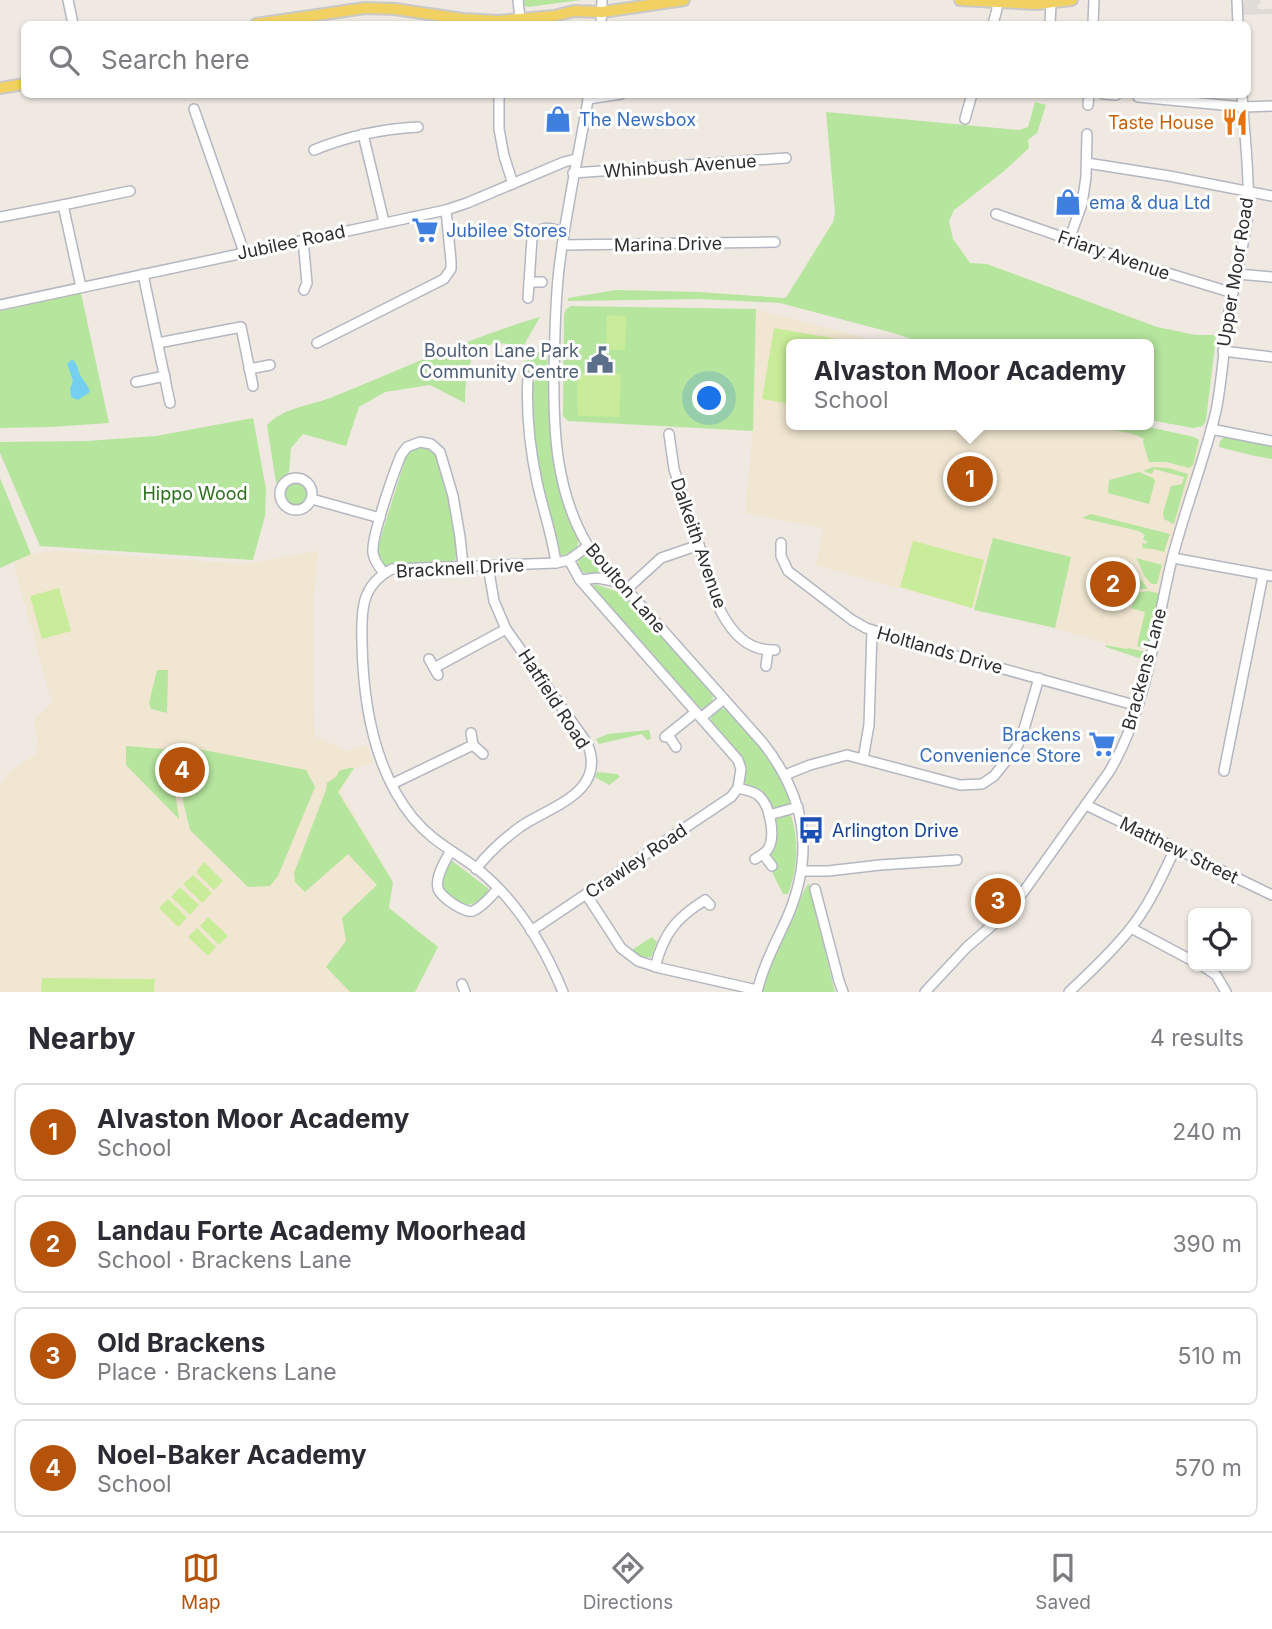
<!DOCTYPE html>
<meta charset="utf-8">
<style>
:root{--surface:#fff;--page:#f7f7f7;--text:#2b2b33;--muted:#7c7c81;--line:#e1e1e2;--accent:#b45309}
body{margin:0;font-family:Inter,sans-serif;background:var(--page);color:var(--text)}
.controls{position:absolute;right:21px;bottom:21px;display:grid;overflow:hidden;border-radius:10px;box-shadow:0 2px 5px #0004}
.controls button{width:63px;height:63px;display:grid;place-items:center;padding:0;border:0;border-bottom:2px solid var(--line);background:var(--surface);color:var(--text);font:35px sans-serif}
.you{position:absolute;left:710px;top:399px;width:24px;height:24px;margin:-18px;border:5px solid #fff;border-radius:50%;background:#1a73e8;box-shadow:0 0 0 10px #1a73e833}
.badge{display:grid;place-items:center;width:46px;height:46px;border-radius:50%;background:var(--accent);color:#fff;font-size:23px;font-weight:700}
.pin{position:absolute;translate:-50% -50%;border:4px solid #fff;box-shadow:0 2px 7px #0006}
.popup{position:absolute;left:786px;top:339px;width:368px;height:91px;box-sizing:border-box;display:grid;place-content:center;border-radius:10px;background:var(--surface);filter:drop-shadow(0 2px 5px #0005);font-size:23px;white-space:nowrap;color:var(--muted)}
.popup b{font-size:26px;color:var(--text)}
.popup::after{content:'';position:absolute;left:50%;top:100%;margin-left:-14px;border:14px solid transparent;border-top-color:var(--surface)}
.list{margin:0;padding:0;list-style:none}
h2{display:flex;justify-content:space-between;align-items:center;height:91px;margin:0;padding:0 28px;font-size:30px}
h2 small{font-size:23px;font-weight:400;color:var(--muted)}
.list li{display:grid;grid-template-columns:46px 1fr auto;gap:21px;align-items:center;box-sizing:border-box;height:98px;margin:0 14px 14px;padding:0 14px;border:2px solid var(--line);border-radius:10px}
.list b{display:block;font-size:26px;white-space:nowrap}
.list p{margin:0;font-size:23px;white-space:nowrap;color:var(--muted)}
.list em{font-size:23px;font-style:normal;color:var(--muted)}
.icon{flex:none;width:38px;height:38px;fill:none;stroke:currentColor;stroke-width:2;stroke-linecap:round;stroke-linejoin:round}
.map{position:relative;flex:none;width:1272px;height:992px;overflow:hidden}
.search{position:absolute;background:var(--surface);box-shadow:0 2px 5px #0004;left:21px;right:21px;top:21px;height:77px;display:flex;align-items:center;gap:18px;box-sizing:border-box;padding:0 24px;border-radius:10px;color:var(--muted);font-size:26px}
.sheet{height:539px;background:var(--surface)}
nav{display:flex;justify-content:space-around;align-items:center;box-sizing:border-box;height:98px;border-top:2px solid var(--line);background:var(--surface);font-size:19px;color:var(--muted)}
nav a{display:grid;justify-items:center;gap:4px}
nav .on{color:var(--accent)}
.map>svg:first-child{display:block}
</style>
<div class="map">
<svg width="1272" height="992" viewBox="0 0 1272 992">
<rect width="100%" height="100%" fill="#efe9e1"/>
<!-- education -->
<g fill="#f0e6d1">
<polygon points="756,309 886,344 792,344 792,425 1106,425 1203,444 1142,654 1055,628 972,608 815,565 824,528 745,513 753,431"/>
<polygon points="59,551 244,564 318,551 313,603 314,736 347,751 367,745 373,763 354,768 341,792 393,882 389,908 438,947 415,992 0,992 0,785 9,772 36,754 38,741 34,720 52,703 13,562 27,555 42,552"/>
</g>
<!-- green -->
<g fill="#b6e59e">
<polygon points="521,0 581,0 528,7 521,4"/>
<polygon points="1035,102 1046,105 1037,133 1028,140 1029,148 1003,172 954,210 949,221 953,239 970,263 987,264 1157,327 1196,335 1213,335 1216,337 1206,420 1203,426 1193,428 1149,420 1148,344 925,344 897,334 780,303 701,299 568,301 568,298 616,290 698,292 784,298 787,296 833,222 835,212 826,112 1019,130 1028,127"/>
<polygon points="81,293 109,423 50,427 0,428 0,311"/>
<polygon points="571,306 756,309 753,431 568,421 563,416 564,314 566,309"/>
<path d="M540,317l-16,28 -29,-2 -20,7c-8,20 -10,32 -10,53l-35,-18 -45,7 -26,15 -13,39 -43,-12 -12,14 -2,24 -13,11 -9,-58c16,-17 41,-19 63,-27 69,-28 138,-60 210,-81z"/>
<polygon points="538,352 547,352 551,440 554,462 562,498 579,538 577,547 565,556 559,555 556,545 537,464 531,412 532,384 538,378 537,371 524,369 524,361 533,359"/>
<polygon points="253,418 266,489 265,516 253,560 40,546 0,453 0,442 87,441 156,436"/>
<path d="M1092,425h48l54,12 5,3 -6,25 -4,3 -23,-6h-17l-6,-20 1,-3c-15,-9 -35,-8 -52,-14z"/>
<polygon points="1226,436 1272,445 1272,459 1255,456 1219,447 1220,441"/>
<path d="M417,446c6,1 12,1 16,4 13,11 22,82 26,102l-1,6 -7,4 -53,2 -13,2 -7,-6 -1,-11 29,-92 2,-5z"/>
<polygon points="1154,467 1168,468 1188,474 1174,524 1164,519 1163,513 1171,486 1182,484 1184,477 1154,469 1152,474 1143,471"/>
<polygon points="1139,472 1153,478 1155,481 1149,504 1108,493 1109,480"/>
<polygon points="0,478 31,554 0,568"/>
<circle cx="296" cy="494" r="14"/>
<polygon points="1091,514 1170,534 1164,552 1154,549 1143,548 1142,543 1146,544 1147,541 1143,540 1145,535 1139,531 1082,518"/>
<polygon points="993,538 1071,557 1055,628 974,610"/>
<path d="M586,556l6,4 12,13c-11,2 -28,2 -26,-13z"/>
<path d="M1136,558l26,7 -5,19h-5c-10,-7 -10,-17 -16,-26z"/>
<polygon points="1128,572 1139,577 1148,589 1138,589 1130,586"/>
<polygon points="594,584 622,593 634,604 714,694 712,701 703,709 694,705 592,590"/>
<polygon points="1148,591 1157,593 1160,595 1148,650 1137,646 1145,612 1131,608 1134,601 1132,597 1133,593"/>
<polygon points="1105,645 1127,649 1128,648 1145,652 1142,659 1106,647"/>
<polygon points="157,670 168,670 167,713 151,709 149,703"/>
<path d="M719,709c6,0 6,-1 11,3 16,13 64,74 59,93l-16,5 -28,-26 -1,-14 -33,-46c0,-7 0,-11 8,-15z"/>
<polygon points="649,730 651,739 647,740 642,734 599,744 596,739 608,734"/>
<polygon points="126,746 176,750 174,785 179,819 126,765"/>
<polygon points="188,747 306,770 315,787 278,876 270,886 248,887 190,830 183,801 182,780"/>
<polygon points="349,768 354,768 338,792 393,882 389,908 438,947 415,992 350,992 326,967 346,941 342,918 377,885 348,854 305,892 295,882 294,873 326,790 327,783 336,777 339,771"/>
<polygon points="597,772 617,774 620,777 609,785 595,777"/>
<path d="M788,814l3,1c8,27 7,53 -3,79h-5l-12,-24 -2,-14 5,-35 2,-4z"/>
<path d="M451,860l38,29c-3,7 -6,9 -13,13 -13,8 -22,-3 -32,-11 -6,-10 0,-19 4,-29z"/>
<path d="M809,883l26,109h-73c7,-26 19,-49 31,-73 5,-12 8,-26 16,-36z"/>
<polygon points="652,937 657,942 651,957 642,958 632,950"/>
</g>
<!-- pitch -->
<g fill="#c9ec9a">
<polygon points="607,315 626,316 625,350 606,350"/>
<polygon points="774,328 867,344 792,344 791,404 762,399"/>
<polygon points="582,373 621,374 619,417 578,416 577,385"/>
<polygon points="913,541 984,560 972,608 900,587"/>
<polygon points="59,588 71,631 42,639 30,596"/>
<polygon points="204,862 223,881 214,890 196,872"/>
<polygon points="193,875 212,893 202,903 183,884"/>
<polygon points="180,887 199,905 190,915 171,897"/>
<polygon points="168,899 187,918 178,927 159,908"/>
<polygon points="208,917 228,936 219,945 200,926"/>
<polygon points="197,928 216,947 208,956 188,937"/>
<polygon points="42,978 155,979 154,992 41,992"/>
</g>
<!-- plaza -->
<polygon fill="#dfdcd8" points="1245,0 1260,0 1261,4 1257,5 1258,9 1272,9 1272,14 1243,15 1243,3"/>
<!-- water -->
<path fill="#75cff0" d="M72,359c7,6 5,12 10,19 4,6 6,7 8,14l-12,8 -7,-3 -1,-8 3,-8 -6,-17z"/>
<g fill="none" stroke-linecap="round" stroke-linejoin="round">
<defs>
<g id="minor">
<polyline points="68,0 73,24"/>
<polyline points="518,0 520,19"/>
<polyline points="1237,0 1238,24"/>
<polyline points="601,24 602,0"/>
<polyline points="993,24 997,9 997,3"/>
<polyline points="1050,24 1051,3"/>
<polyline points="1093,24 1094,0"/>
<polyline points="499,94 499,129 504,156 513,184"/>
<path d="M589,94c-10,59 -23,116 -30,175 -4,33 -4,67 -5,101 -1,61 2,123 34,176l175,197c43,55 52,110 24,175 -11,24 -24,48 -30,74"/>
<polyline points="1103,94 1116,95"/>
<polyline points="1138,97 1243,107 1272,106"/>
<polyline points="588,99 621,94"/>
<polyline points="1088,105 1089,94"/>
<polyline points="194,109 244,252"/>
<polyline points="965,119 972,94"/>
<polyline points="363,134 384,222"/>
<path d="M314,150c34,-14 67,-21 104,-23"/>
<polyline points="1087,163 1169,176 1272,196"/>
<polyline points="573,173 786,158"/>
<polyline points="63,205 81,287"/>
<polyline points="996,214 1151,268 1233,293"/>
<polyline points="0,217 63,205 130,191"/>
<polyline points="303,240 307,283 304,290"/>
<polyline points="1069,240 1082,204 1086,177 1087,134"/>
<polyline points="562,245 775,242"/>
<polyline points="143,274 170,403"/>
<polyline points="1237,274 1272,277"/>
<polyline points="529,282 542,282"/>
<path d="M528,298l4,-60c9,-14 18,-10 32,-6"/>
<polyline points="0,305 446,210 467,203 564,162 576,159"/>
<polyline points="158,343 241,327 253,386"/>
<polyline points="317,343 444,279 451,269 451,261 446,210"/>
<polyline points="1223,351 1272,357"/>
<polyline points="249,369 270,365"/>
<path d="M528,377c-2,35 2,72 9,105 6,28 15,52 19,81"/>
<polyline points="136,382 165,376"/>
<polyline points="1211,429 1272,441"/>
<path d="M669,434l5,35 47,143c12,22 27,39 54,38"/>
<circle cx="296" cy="494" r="16"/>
<polyline points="312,499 380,518"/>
<polyline points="781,543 781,556 788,571 852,620 866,628 931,649 1138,706"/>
<polyline points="1173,558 1272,576"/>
<path d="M569,560l11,20 158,180 3,9 -3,19c7,2 16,3 21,8 11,9 17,41 9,53 -3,5 -9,7 -13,10"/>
<path d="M384,573c-5,-6 -10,-13 -11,-20 -2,-16 21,-81 28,-98l6,-8 13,-5 11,2 9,8 13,44 7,41 3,29"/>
<polyline points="580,580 597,578 620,582"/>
<polyline points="626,590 661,558 699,545"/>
<polyline points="429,659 438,675"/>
<polyline points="766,666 768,650"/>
<polyline points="434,668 506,629"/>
<polyline points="702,717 724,699"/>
<polyline points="471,733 473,745 483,754"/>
<polyline points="668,735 676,747"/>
<polyline points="665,737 696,712"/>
<polyline points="863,759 869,725 872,631"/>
<polyline points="1224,771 1263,575"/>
<polyline points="785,775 810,765 847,755 960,785 982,784 994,776 1017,747 1024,729 1039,678"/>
<polyline points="392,784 473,745"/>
<polyline points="1086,805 1272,895"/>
<polyline points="769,815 798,807"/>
<path d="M450,852c-5,9 -15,25 -12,36 1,8 27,26 35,23 10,-4 18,-15 25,-22"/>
<polyline points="763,854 772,866"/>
<path d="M476,869c12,-16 29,-31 44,-42 31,-21 88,-35 67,-84l-81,-114 -12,-28 -6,-35"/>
<polyline points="802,871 828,871 880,865 957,860"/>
<polyline points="815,889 839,981 843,992"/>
<polyline points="586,894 621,948 638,961 660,968 757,990"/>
<polyline points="1131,928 1193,961"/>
<polyline points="531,931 731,797 738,788"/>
<polyline points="1203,966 1216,975 1226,992"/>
<path d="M655,967c9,-34 21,-49 50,-67l5,5"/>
<polyline points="462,984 465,992"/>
<path d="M563,992c-19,-46 -48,-94 -88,-125 -23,-17 -43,-26 -62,-49 -40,-49 -50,-116 -51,-176 -1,-31 -1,-57 30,-73l164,-6 13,-3 19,-14"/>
<path d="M925,992l42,-45 36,-31 21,-25 85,-119c38,-63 46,-143 63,-213 13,-50 32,-98 44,-148 7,-35 8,-71 14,-106 6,-31 15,-62 18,-94 2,-38 -4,-78 -6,-117"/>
<path d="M1069,992c21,-20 43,-40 61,-63 19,-23 32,-53 45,-80"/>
</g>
<g id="major">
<polyline points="960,0 1036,4 1072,0"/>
<polyline points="256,24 365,8 395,9 463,19 498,21 554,16 574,11 602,12 684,0"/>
<polyline points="0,88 24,84"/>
</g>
</defs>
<!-- minor casing -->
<use href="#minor" stroke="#b4b7c1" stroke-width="12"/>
<!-- major casing -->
<use href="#major" stroke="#c9c9c9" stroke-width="14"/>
<!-- minor -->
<use href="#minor" stroke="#fff" stroke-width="9"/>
<!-- major -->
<use href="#major" stroke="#f2d163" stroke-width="10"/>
</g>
<!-- icons -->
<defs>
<symbol id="shop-bare" viewBox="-9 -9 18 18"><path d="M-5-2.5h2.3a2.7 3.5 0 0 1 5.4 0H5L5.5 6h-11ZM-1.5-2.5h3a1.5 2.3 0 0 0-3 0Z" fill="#3f7fe0" stroke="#fff" stroke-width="2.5" paint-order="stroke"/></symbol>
<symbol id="restaurant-bare" viewBox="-9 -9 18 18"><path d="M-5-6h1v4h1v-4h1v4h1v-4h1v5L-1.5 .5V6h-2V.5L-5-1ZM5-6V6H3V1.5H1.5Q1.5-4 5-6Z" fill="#e8710a" stroke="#fff" stroke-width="2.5" paint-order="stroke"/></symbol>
<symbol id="supermarket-bare" viewBox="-9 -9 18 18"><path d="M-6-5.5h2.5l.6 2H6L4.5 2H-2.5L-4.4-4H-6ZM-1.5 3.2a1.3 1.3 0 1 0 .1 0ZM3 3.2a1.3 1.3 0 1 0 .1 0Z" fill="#3f7fe0" stroke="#fff" stroke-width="2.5" paint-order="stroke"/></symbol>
<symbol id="civic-bare" viewBox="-9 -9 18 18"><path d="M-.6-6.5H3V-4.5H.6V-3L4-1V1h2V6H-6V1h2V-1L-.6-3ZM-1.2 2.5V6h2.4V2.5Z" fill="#5c6f8a" stroke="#fff" stroke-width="2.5" paint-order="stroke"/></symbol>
<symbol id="bus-bare" viewBox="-9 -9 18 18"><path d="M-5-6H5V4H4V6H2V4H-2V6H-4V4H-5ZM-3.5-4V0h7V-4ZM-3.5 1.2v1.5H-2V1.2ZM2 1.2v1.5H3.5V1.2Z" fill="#1a4fb4" stroke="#fff" stroke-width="2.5" paint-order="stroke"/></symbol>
</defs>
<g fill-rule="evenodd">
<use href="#shop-bare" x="539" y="100" width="38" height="38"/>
<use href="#restaurant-bare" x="1216" y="103" width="38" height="38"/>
<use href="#shop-bare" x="1049" y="183" width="38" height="38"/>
<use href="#supermarket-bare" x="406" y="211" width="38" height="38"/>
<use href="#civic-bare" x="581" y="341" width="38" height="38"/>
<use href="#supermarket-bare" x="1083" y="725" width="38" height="38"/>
<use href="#bus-bare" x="792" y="811" width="38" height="38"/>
</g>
<g text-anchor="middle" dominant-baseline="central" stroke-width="6" stroke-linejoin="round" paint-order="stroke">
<!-- shop labels -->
<g font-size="18" fill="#366cbe" stroke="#fff" text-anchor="start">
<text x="579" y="119">The Newsbox</text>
<text x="1089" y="202">ema &amp; dua Ltd</text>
<text x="446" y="230">Jubilee Stores</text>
<text x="1081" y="734" text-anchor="end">Brackens<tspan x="1081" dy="21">Convenience Store</tspan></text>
</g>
<!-- food labels -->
<g font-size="18" fill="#c56008" stroke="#fff" text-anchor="end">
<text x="1214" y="122">Taste House</text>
</g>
<!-- street labels -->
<g font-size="18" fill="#2e2e2e" stroke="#fff">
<text transform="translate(680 166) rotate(-4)">Whinbush Avenue</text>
<text transform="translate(291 242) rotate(-12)">Jubilee Road</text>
<text transform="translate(668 244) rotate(-1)">Marina Drive</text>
<text transform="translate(1114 255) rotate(19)">Friary Avenue</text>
<text transform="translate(1235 272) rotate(-81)">Upper Moor Road</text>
<text transform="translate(699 543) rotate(71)">Dalkeith Avenue</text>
<text transform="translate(460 568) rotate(-3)">Bracknell Drive</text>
<text transform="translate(626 588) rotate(49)">Boulton Lane</text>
<text transform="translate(940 650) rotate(16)">Holtlands Drive</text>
<text transform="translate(1144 669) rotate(-75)">Brackens Lane</text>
<text transform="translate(554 699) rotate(57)">Hatfield Road</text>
<text transform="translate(1179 850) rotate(26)">Matthew Street</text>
<text transform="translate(636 861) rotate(-34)">Crawley Road</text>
</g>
<!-- service labels -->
<g font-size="18" fill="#4e5e75" stroke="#fff" text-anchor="end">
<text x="579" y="350">Boulton Lane Park<tspan x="579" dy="21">Community Centre</tspan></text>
</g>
<!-- park labels -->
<g font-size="18" fill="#2c6e1b" stroke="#fff">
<text x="195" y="493">Hippo Wood</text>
</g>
<!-- transit labels -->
<g font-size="18" fill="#164399" stroke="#fff" text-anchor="start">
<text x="832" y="830">Arlington Drive</text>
</g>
</g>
</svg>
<div class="controls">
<button><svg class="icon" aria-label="locate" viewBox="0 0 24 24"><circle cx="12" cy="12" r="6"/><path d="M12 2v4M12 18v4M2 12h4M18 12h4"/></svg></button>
</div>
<div class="you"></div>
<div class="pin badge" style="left:970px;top:479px">1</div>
<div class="popup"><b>Alvaston Moor Academy</b>School</div>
<div class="pin badge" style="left:1113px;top:584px">2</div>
<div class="pin badge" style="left:998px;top:901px">3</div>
<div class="pin badge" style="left:182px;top:770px">4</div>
<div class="search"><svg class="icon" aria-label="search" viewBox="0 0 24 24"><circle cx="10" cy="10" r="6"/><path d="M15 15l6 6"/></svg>Search here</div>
</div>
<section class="sheet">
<h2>Nearby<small>4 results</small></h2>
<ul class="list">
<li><span class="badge">1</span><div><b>Alvaston Moor Academy</b><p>School</p></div><em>240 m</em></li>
<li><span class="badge">2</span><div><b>Landau Forte Academy Moorhead</b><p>School · Brackens Lane</p></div><em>390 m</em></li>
<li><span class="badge">3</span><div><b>Old Brackens</b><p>Place · Brackens Lane</p></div><em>510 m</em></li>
<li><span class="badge">4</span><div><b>Noel-Baker Academy</b><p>School</p></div><em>570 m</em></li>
</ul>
</section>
<nav>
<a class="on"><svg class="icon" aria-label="map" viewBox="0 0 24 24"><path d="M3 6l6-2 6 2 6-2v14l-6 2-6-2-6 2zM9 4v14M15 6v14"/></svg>Map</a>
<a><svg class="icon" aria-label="directions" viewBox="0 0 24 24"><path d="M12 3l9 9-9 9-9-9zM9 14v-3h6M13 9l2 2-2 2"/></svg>Directions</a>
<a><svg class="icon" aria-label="saved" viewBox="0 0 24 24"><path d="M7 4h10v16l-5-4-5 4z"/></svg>Saved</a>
</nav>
